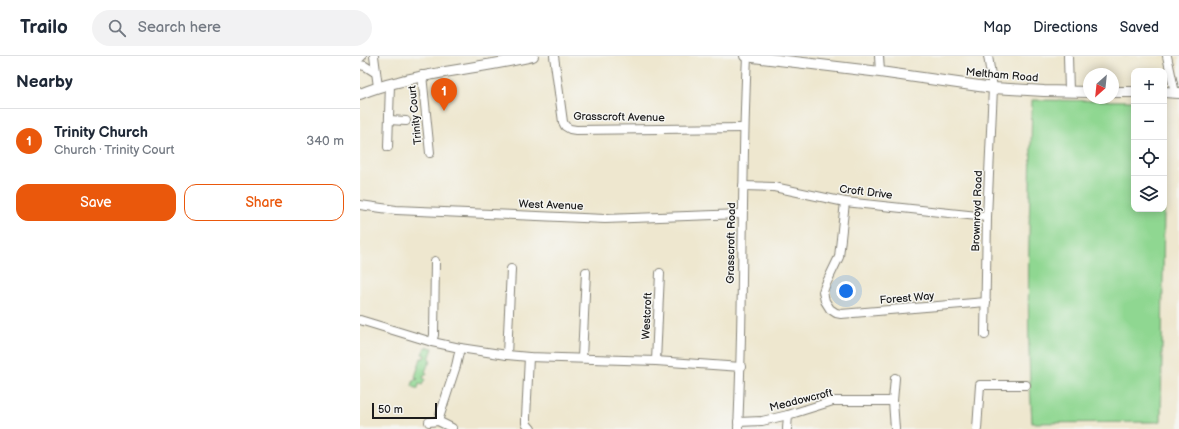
<!DOCTYPE html>
<meta charset="utf-8">
<style>
:root{--surface:#fff;--page:#f2f2f3;--text:#1f2937;--muted:#747a83;--line:#e0e1e3;--accent:#ea580c}
body{margin:0;font-family:"Balsamiq Sans",sans-serif;background:var(--page);color:var(--text)}
.controls{position:absolute;right:12px;top:12px;display:grid;overflow:hidden;border-radius:8px;box-shadow:0 2px 10px #0003}
.controls button{width:36px;height:36px;display:grid;place-items:center;padding:0;border:0;border-bottom:1px solid var(--line);background:var(--surface);color:var(--text);font:20px sans-serif}
.compass{position:absolute;left:723px;top:12px;width:36px;height:36px;border-radius:50%;background:var(--surface);box-shadow:0 2px 10px #0003;rotate:207deg}
.scale{position:absolute;left:12px;bottom:10px;width:65px;box-sizing:border-box;padding-left:4px;border:2px solid #1c1c1c;border-top:0;font-size:11px;line-height:14px;white-space:nowrap;color:#1c1c1c;-webkit-text-stroke:3px #f6f6f2;paint-order:stroke}
.you{position:absolute;left:486px;top:235px;width:14px;height:14px;margin:-10px;border:3px solid #fff;border-radius:50%;background:#1a73e8;box-shadow:0 0 0 6px #1a73e833}
.badge{display:grid;place-items:center;width:26px;height:26px;border-radius:50%;background:var(--accent);color:#fff;font-size:13px;font-weight:700}
.pin{position:absolute;translate:-50% -33px;filter:drop-shadow(0 1px 2px #0008)}
.pin::after{content:'';position:absolute;top:21px;width:14px;height:12px;background:inherit;clip-path:polygon(0 0,100% 0,50% 100%)}
.list{margin:0;padding:0;list-style:none}
h2{display:flex;justify-content:space-between;align-items:center;height:52px;margin:0;padding:0 16px;font-size:17px}
h2 small{font-size:13px;font-weight:400;color:var(--muted)}
.list li{display:grid;grid-template-columns:26px 1fr auto;gap:12px;align-items:center;box-sizing:border-box;height:64px;padding:0 16px;border-top:1px solid var(--line)}
.list b{display:block;font-size:15px;white-space:nowrap}
.list p{margin:0;font-size:13px;white-space:nowrap;color:var(--muted)}
.list em{font-size:13px;font-style:normal;color:var(--muted)}
.actions{display:flex;gap:8px;padding:12px 16px}
.actions a{flex:1;padding:9px 0;border:1px solid var(--accent);border-radius:12px;text-align:center;font-size:14px;color:var(--accent)}
.actions .main{background:var(--accent);color:#fff}
.icon{flex:none;width:22px;height:22px;fill:none;stroke:currentColor;stroke-width:2;stroke-linecap:round;stroke-linejoin:round}
.map{position:relative;flex:none;width:819px;height:373px;overflow:hidden}
header{display:flex;align-items:center;gap:24px;box-sizing:border-box;height:56px;padding:0 20px;background:var(--surface);border-bottom:1px solid var(--line)}
header strong{font-size:19px}
nav{display:flex;gap:22px;margin-inline-start:auto;font-size:14px}
.search{width:280px;height:36px;background:var(--page);display:flex;align-items:center;gap:10px;box-sizing:border-box;padding:0 14px;border-radius:22px;color:var(--muted);font-size:15px}
main{display:flex}
aside{flex:1;background:var(--surface)}
.map>svg:first-child{display:block}
</style>
<header>
<strong>Trailo</strong>
<div class="search"><svg class="icon" aria-label="search" viewBox="0 0 24 24"><circle cx="10" cy="10" r="6"/><path d="M15 15l6 6"/></svg>Search here</div>
<nav><a>Map</a><a>Directions</a><a>Saved</a></nav>
</header>
<main>
<aside>
<h2>Nearby<small></small></h2>
<ul class="list">
<li><span class="badge">1</span><div><b>Trinity Church</b><p>Church · Trinity Court</p></div><em>340 m</em></li>
</ul>
<div class="actions"><a class="main">Save</a><a>Share</a></div>
</aside>
<div class="map">
<svg width="819" height="373" viewBox="0 0 819 373">
<rect width="100%" height="100%" fill="#f6f6f2"/>
<filter id="ink" filterUnits="userSpaceOnUse"><feTurbulence type="fractalNoise" baseFrequency=".025" numOctaves="2"/><feDisplacementMap in="SourceGraphic" scale="8" xChannelSelector="R" yChannelSelector="G"/><feConvolveMatrix kernelMatrix="1 2 1 2 8 2 1 2 1" color-interpolation-filters="sRGB"/></filter>
<filter id="wash" filterUnits="userSpaceOnUse"><feTurbulence type="fractalNoise" baseFrequency=".012" numOctaves="4" result="noise"/><feDisplacementMap in="SourceGraphic" scale="16" xChannelSelector="R" yChannelSelector="G"/><feGaussianBlur stdDeviation="0.9" result="paint"/><feColorMatrix in="noise" values="0 0 0 0 0 0 0 0 0 0 0 0 0 0 0 0 0 1.4 0 .05"/><feComposite in="paint" operator="in"/></filter>
<g filter="url(#wash)">
<rect width="100%" height="100%" fill="#eee7cf"/>
<!-- green -->
<g fill="#8fd791" stroke="#567a56">
<path d="M672,44l102,1v108h30l-3,212 -5,1 -124,1c-7,-107 -2,-216 0,-323z"/>
<polygon points="66,291 73,292 69,303 71,304 70,308 69,306 65,316 67,317 66,319 65,318 63,322 65,323 62,329 59,328 58,333 52,330 54,323 57,324 58,322 55,321 61,302 64,302 65,299 62,298 64,294"/>
</g>
</g>
<g filter="url(#ink)">
<g fill="none" stroke-linecap="round" stroke-linejoin="round">
<defs>
<g id="minor">
<polyline points="14,0 18,31"/>
<polyline points="194,0 203,66 205,70 210,73 216,74 383,72"/>
<polyline points="519,0 520,16"/>
<polyline points="708,0 709,36"/>
<polyline points="807,0 815,37"/>
<polyline points="0,2 2,0"/>
<polyline points="0,9 5,10 16,17"/>
<polyline points="62,19 70,97"/>
<polyline points="29,64 46,65"/>
<polyline points="28,91 30,28"/>
<polyline points="383,130 414,131 485,146 627,161"/>
<polyline points="485,146 479,201 465,230 463,236 465,245 470,253 476,257 481,258 626,246"/>
<polyline points="0,149 36,154 245,163 382,158"/>
<polyline points="0,264 72,286 100,292 147,299 169,301 296,305 381,311"/>
<polyline points="625,279 627,161 633,32 628,0"/>
<polyline points="72,286 74,279 75,205"/>
<polyline points="147,299 151,213"/>
<polyline points="169,301 166,362 166,367 171,373"/>
<polyline points="222,302 226,216"/>
<polyline points="296,305 300,217"/>
<polyline points="533,345 535,322"/>
<polyline points="78,365 92,372"/>
<polyline points="69,366 78,365 96,310 100,292"/>
<polyline points="378,366 402,365 428,359 473,345 533,345 535,373"/>
<path d="M378,373c6,-124 3,-249 9,-373"/>
<polyline points="427,373 428,359"/>
<polyline points="617,373 620,329 666,329"/>
</g>
<g id="tertiary">
<polyline points="385,0 520,16 633,32 684,35 729,36"/>
<polyline points="753,36 774,36"/>
<polyline points="804,36 819,37"/>
<path d="M0,38c12,-5 25,-9 38,-12 44,-12 90,-15 135,-26"/>
</g>
</defs>
<!-- minor casing -->
<use href="#minor" stroke="#858276" stroke-width="10"/>
<!-- tertiary casing -->
<use href="#tertiary" stroke="#858276" stroke-width="12"/>
<!-- minor -->
<use href="#minor" stroke="#fff" stroke-width="8"/>
<!-- tertiary -->
<use href="#tertiary" stroke="#fff" stroke-width="10"/>
</g>
</g>
<g text-anchor="middle" dominant-baseline="central" stroke-width="3" stroke-linejoin="round" paint-order="stroke">
<!-- street labels -->
<g font-size="11" fill="#1c1c1c" stroke="#f6f6f2">
<text transform="translate(642 19) rotate(5)">Meltham Road</text>
<text transform="translate(55 59) rotate(-96)">Trinity Court</text>
<text transform="translate(259 61) rotate(1)">Grasscroft Avenue</text>
<text transform="translate(506 136) rotate(7)">Croft Drive</text>
<text transform="translate(191 149) rotate(2)">West Avenue</text>
<text transform="translate(617 155) rotate(-88)">Brownroyd Road</text>
<text transform="translate(371 187) rotate(-89)">Grasscroft Road</text>
<text transform="translate(547 242) rotate(-5)">Forest Way</text>
<text transform="translate(287 260) rotate(-87)">Westcroft</text>
<text transform="translate(441 344) rotate(-14)">Meadowcroft</text>
</g>
</g>
</svg>
<div class="controls">
<button>+</button>
<button>−</button>
<button><svg class="icon" aria-label="locate" viewBox="0 0 24 24"><circle cx="12" cy="12" r="6"/><path d="M12 2v4M12 18v4M2 12h4M18 12h4"/></svg></button>
<button><svg class="icon" aria-label="layers" viewBox="0 0 24 24"><path d="M12 4l9 5-9 5-9-5zM3 14l9 5 9-5"/></svg></button>
</div>
<svg class="compass" viewBox="-18 -18 36 36"><path d="M0-13l5 13h-10z" fill="#e53935"/><path d="M0 13l5-13h-10z" fill="#747a83"/></svg>
<div class="scale">50 m</div>
<div class="you"></div>
<div class="pin badge" style="left:84px;top:55px">1</div>
</div>
</main>
